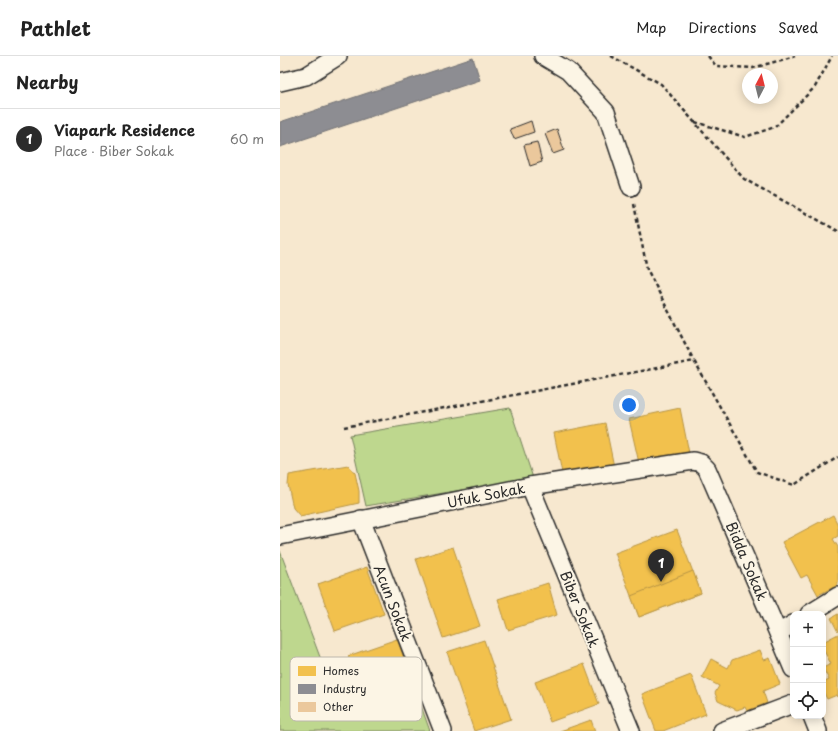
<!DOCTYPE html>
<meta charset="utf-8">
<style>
:root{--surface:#fff;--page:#f2f2f2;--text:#222;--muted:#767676;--line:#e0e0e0;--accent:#2b2b2b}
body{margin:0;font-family:"Playpen Sans",sans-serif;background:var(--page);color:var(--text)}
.controls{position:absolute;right:12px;bottom:12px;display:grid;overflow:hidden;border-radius:8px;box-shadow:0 2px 10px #0003}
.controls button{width:36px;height:36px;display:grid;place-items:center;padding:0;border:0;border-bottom:1px solid var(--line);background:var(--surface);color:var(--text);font:20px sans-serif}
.compass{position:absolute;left:462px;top:12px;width:36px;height:36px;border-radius:50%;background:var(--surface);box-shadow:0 2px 10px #0003;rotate:7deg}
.you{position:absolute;left:349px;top:349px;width:14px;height:14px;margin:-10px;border:3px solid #fff;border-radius:50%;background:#1a73e8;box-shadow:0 0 0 6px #1a73e833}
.badge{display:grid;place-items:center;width:26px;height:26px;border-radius:50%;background:var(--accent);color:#fff;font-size:13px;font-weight:700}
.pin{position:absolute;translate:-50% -33px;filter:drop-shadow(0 1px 2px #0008)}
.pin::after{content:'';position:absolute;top:21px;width:14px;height:12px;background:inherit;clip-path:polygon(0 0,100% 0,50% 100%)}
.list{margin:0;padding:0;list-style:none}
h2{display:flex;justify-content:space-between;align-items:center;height:52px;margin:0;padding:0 16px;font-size:17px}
h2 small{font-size:13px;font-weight:400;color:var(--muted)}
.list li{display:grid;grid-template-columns:26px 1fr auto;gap:12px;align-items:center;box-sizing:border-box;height:60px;padding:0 16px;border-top:1px solid var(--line)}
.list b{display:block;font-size:15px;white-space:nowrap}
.list p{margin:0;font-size:13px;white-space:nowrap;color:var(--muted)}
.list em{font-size:13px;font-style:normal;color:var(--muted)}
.icon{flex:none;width:22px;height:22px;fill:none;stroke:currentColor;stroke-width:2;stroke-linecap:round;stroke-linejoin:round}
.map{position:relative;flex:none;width:558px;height:675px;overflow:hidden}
header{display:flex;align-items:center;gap:24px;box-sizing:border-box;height:56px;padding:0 20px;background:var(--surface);border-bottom:1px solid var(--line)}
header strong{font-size:19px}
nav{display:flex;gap:22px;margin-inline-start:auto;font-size:14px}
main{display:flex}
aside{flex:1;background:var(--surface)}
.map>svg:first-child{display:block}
</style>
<header>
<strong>Pathlet</strong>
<nav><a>Map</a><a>Directions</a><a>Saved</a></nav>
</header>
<main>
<aside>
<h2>Nearby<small></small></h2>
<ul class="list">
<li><span class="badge">1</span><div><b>Viapark Residence</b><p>Place · Biber Sokak</p></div><em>60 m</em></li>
</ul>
</aside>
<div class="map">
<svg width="558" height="675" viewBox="0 0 558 675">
<rect width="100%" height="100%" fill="#f7e8cf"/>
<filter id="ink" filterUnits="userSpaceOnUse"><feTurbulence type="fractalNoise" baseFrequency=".025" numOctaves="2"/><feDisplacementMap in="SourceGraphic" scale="8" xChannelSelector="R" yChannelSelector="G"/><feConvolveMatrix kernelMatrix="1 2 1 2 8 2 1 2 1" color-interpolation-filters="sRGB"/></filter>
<g filter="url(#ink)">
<!-- green -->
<g fill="#bed78e" stroke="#74815c">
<polygon points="230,352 253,422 86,450 70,379"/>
<polygon points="0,495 60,654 136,636 150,675 0,675"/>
</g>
<!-- homes -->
<g fill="#f2c14e" stroke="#b69444">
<polygon points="400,352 409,397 359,407 349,363"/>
<polygon points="325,367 334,411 283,422 274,377"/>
<polygon points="68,409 75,417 79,435 79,447 20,460 13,452 8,429 9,419"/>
<polygon points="553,459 558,469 558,480 553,483 558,491 558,529 538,539 527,519 521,522 502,486"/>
<polygon points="397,474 421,537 359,561 335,497"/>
<polygon points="173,491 200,570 163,582 136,503"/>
<polygon points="87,511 104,558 55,575 38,528"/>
<polygon points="413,515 421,537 359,561 351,540"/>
<polygon points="268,527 277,559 228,574 218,543"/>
<polygon points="558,558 558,576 551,562"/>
<polygon points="558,578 558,641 557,639 547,643 543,635 543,627 549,624 543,612 551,608 543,593 543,586"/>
<polygon points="117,583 134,630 84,647 68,600"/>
<polygon points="204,584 231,663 194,675 167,596"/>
<polygon points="480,594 484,604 490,602 500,628 483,635 487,647 467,655 465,651 457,654 438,645 435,637 439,630 422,621 431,603 448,612 452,604"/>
<polygon points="304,608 319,648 270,666 255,626"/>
<polygon points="411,619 426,658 383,675 376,675 362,638"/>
<polygon points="311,664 315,675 280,675"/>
</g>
<!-- industry -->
<polygon fill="#8d8d92" stroke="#707073" points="193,2 200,24 0,91 0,66"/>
<!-- building -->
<g fill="#ebc89c" stroke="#2b2b2b">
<polygon points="251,65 254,76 234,83 230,73"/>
<polygon points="277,73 284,94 273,98 265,78"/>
<polygon points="257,86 262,106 250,110 244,89"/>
</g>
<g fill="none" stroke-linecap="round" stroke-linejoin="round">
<defs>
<g id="minor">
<polyline points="263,0 288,15 326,56 351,131"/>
<polyline points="0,26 26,20 58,0"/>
<polyline points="250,430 351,675"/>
<polyline points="81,463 163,675"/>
<polyline points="0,480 250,430 413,405 421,407 427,413 498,577 513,613"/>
<polyline points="529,558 558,540"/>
<polyline points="498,577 513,568"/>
<polyline points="532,660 538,675"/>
<polyline points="442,675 513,648"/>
</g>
</defs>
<!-- minor casing -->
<use href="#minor" stroke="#2b2b2b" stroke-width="20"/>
<!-- path -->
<g stroke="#2b2b2b" stroke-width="2.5" stroke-dasharray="4 3" stroke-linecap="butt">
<polyline points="331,0 381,28 464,123 558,175"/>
<polyline points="428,0 436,10 473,12 515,0"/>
<polyline points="415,66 465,81 495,71 535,31 552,0"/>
<polyline points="354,148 367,213 414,305"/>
<polyline points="64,371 414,305 477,416 514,429 558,401"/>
</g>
<!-- minor -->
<use href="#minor" stroke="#fcf5e5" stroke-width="17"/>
</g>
</g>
<g text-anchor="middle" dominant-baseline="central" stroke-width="4" stroke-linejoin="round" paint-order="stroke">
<!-- street labels -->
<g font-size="14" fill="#2b2b2b" stroke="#fcf5e5">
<text transform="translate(206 439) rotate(-11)">Ufuk Sokak</text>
<text transform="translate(467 505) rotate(67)">Bidda Sokak</text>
<text transform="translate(113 547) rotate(69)">Acun Sokak</text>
<text transform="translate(300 553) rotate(68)">Biber Sokak</text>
</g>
</g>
<!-- legend -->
<rect x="10" y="601" width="132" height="64" rx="6" fill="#fcf5e5" stroke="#bdb8ad" stroke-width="1"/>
<rect x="18" y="610" width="18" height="10" fill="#f2c14e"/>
<rect x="18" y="628" width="18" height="10" fill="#8d8d92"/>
<rect x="18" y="646" width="18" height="10" fill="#ebc89c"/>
<g font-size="11" fill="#2b2b2b">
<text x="43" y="619">Homes</text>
<text x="43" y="637">Industry</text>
<text x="43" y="655">Other</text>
</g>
</svg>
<div class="controls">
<button>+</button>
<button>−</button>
<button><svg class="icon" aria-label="locate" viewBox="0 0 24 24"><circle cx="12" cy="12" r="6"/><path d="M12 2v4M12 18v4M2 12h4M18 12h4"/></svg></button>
</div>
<svg class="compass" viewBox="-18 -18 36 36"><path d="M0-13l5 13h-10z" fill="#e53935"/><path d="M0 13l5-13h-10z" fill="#767676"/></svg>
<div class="you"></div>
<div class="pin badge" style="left:381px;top:526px">1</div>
</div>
</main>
